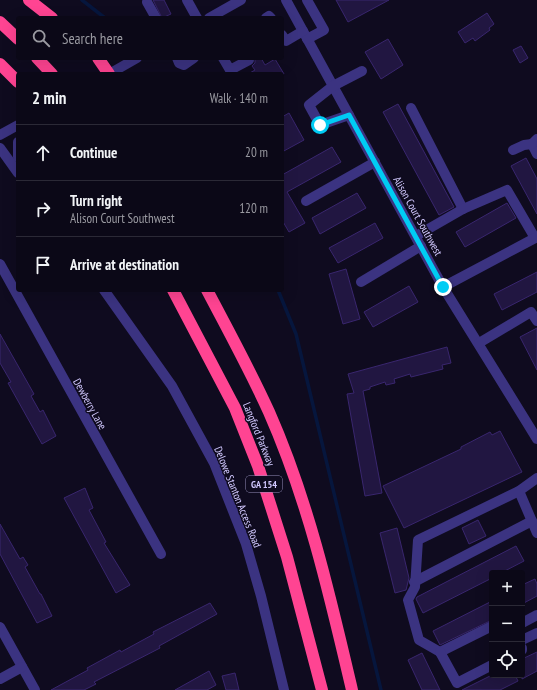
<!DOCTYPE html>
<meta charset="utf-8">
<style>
:root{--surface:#0b0817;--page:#191624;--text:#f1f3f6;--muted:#9a9aa1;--line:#2b2936}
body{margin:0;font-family:"PT Sans Narrow",sans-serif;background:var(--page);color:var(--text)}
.controls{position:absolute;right:12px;bottom:12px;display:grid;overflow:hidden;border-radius:4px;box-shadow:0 4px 16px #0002}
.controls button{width:36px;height:36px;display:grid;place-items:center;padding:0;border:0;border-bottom:1px solid var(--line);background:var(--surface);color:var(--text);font:20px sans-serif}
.stop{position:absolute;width:12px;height:12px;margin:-9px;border:3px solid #00ccf4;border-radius:50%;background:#fff}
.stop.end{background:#00ccf4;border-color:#fff;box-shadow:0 1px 4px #0008}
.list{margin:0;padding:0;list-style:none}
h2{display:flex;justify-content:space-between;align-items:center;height:52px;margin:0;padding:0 16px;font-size:17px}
h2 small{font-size:13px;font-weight:400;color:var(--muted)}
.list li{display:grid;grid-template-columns:26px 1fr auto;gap:12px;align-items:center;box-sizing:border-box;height:56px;padding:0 16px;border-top:1px solid var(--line)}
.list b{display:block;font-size:15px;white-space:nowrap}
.list p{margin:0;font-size:13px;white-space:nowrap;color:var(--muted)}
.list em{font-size:13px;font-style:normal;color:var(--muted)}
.icon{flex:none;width:22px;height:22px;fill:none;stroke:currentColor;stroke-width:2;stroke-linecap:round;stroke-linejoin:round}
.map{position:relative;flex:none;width:537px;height:690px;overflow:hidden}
.search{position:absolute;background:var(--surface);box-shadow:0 4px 16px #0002;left:16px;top:16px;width:268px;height:44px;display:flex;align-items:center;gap:10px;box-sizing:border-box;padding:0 14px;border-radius:4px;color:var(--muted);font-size:15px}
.panel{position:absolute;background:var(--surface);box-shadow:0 4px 16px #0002;left:16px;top:72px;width:268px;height:220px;border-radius:4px}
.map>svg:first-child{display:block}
</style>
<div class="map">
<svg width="537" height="690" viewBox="0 0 537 690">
<rect width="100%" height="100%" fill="#0f0b1f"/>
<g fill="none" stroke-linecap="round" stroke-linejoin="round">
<!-- stream -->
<g stroke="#06163d" stroke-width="3.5">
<polyline points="82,0 105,18"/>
<polyline points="278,290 296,334 381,690"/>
</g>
</g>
<!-- building -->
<g fill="#211641" stroke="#39266e">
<polygon points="153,0 164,0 171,14 162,18"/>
<polygon points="336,0 389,0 348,22"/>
<polygon points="487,13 494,24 489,28 490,30 475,41 473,38 465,43 458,32"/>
<polygon points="388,39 403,65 381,79 365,52"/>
<polygon points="521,46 528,58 520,63 513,50"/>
<polygon points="255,58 261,58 265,65 275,59 284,74 248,74 255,70 252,66 255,63"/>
<polygon points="398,104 454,207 439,215 383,112"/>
<polygon points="289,113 304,140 282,152 282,117"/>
<polygon points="332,147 341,162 287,192 305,223 289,232 282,220 282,175"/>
<polygon points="526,158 537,179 537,214 511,166"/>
<polygon points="357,193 366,208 320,234 312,218"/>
<polygon points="507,203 516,218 465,247 456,232"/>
<polygon points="375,223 383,238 338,263 329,248"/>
<polygon points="346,269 360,319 343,324 329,274"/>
<polygon points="537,272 537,292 502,310 494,294"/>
<polygon points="409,286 418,302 373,327 364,312"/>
<polygon points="537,328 537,370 520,337"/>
<polygon points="0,334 34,394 31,396 40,412 43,410 56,436 42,444 8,383 11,382 0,363"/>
<polygon points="447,347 451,363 442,365 443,369 411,377 410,374 394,379 395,383 386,385 385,382 370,387 370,389 363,391 382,493 365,496 347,394 354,393 348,374"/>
<polygon points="500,431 522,472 404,528 383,486 461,449 461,447 490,432 492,435"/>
<polygon points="85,488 93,508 89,510 106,542 104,543 130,585 116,593 64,498"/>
<polygon points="478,520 486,536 469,544 462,528"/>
<polygon points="0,524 20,559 23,557 28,565 25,567 40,594 41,594 52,616 37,623 0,554"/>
<polygon points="397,528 409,578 406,590 395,593 380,533"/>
<polygon points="516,546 524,561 501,573 492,573 492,578 423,613 416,599 417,597"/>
<polygon points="535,579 537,584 537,596 522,604 522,585"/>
<polygon points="492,601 492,620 440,645 433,631"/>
<polygon points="210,603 217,614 159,646 160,648 94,682 96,684 84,690 51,690 88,670 87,668 120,650 121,652 154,634 153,632"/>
<polygon points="537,652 537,671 522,679 522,659"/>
<polygon points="422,653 440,690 422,690 408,660"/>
<polygon points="209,671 216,685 207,690 175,690"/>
<polygon points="235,673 239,690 226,690 222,676"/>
<polygon points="492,675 515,675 518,681 500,690 462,690"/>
</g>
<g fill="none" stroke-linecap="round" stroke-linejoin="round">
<!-- minor -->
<g stroke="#3b3381" stroke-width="10">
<polyline points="187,0 197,18"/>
<polyline points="286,0 443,287 537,439"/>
<polyline points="307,0 324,30 307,39"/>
<polyline points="147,2 156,18"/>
<polyline points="209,18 241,0"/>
<polyline points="266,18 269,16 271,18"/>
<polyline points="282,35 286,41 303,31"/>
<polyline points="177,58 179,63 184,65 194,58"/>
<polyline points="223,58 230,70 249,60"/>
<polyline points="109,74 137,58"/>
<polyline points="411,108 463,209"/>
<polyline points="349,115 320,125 309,105 333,86 362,71"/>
<polyline points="0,135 18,125"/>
<polyline points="537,139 532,144 537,154"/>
<polyline points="18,142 18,157"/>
<polyline points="0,148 18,173"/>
<polyline points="513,150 524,145 532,144"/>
<polyline points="306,201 375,162"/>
<polyline points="416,236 463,209 507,190 535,238"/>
<polyline points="0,264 161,554"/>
<polyline points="361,282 421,246"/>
<polyline points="443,287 537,237"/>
<polyline points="104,290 172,386 214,463 246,544 261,596 284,690"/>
<polyline points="479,343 531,312 537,321"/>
<polyline points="519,491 537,533"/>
<polyline points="414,582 532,521"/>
<polyline points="522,623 537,615"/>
<polyline points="492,626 440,652 419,640 408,600 415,587 418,540 519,491 537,478"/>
<polyline points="0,627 35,690"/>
<polyline points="522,640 537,633"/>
<polyline points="522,648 522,650"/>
<polyline points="440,652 457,683 492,665"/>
<polyline points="0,679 22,667"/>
</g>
<!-- highway -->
<g stroke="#ff4492" stroke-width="12">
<polyline points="29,0 52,18"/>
<polyline points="0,22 18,39"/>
<polyline points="37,58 52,74"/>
<polyline points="98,58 109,74"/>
<polyline points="0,64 18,82"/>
<polyline points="173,290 235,408 258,466 287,557 322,690"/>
<path d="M207,290c21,40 43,80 62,122 39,88 61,184 83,278"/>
</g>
</g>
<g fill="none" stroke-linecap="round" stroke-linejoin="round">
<!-- route -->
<polyline stroke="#00ccf4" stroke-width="5" points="320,125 349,115 443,287"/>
</g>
<g text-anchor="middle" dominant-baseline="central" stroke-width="3" stroke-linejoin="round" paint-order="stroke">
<!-- shield labels -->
<rect fill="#0f0b1f" stroke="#9890bc" stroke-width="1" x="246" y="476" width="36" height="16" rx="3"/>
<g font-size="10" font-weight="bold" fill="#d2c9ff">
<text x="264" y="484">GA 154</text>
</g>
<!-- street labels -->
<g font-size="11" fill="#d2c9ff" stroke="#0f0b1f">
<text transform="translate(418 216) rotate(61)">Alison Court Southwest</text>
<text transform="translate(90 404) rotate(61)">Dewberry Lane</text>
<text transform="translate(259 434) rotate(68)">Langford Parkway</text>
<text transform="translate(238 497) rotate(68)">Delowe Stanton Access Road</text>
</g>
</g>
</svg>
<div class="controls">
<button>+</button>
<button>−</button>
<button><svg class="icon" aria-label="locate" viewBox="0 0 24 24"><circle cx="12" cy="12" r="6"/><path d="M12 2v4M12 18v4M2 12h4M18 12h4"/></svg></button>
</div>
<div class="stop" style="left:320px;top:125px"></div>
<div class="stop end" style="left:443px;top:287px"></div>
<div class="search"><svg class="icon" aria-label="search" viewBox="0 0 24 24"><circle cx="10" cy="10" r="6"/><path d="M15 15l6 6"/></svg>Search here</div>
<section class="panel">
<h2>2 min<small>Walk · 140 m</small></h2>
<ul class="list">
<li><svg class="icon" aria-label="ahead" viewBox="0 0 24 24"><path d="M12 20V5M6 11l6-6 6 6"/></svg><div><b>Continue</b></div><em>20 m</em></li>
<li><svg class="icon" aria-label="right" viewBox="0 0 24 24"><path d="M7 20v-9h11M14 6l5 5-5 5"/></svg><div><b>Turn right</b><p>Alison Court Southwest</p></div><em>120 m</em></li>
<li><svg class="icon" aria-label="arrive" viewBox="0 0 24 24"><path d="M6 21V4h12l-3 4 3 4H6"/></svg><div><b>Arrive at destination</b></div></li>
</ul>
</section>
</div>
